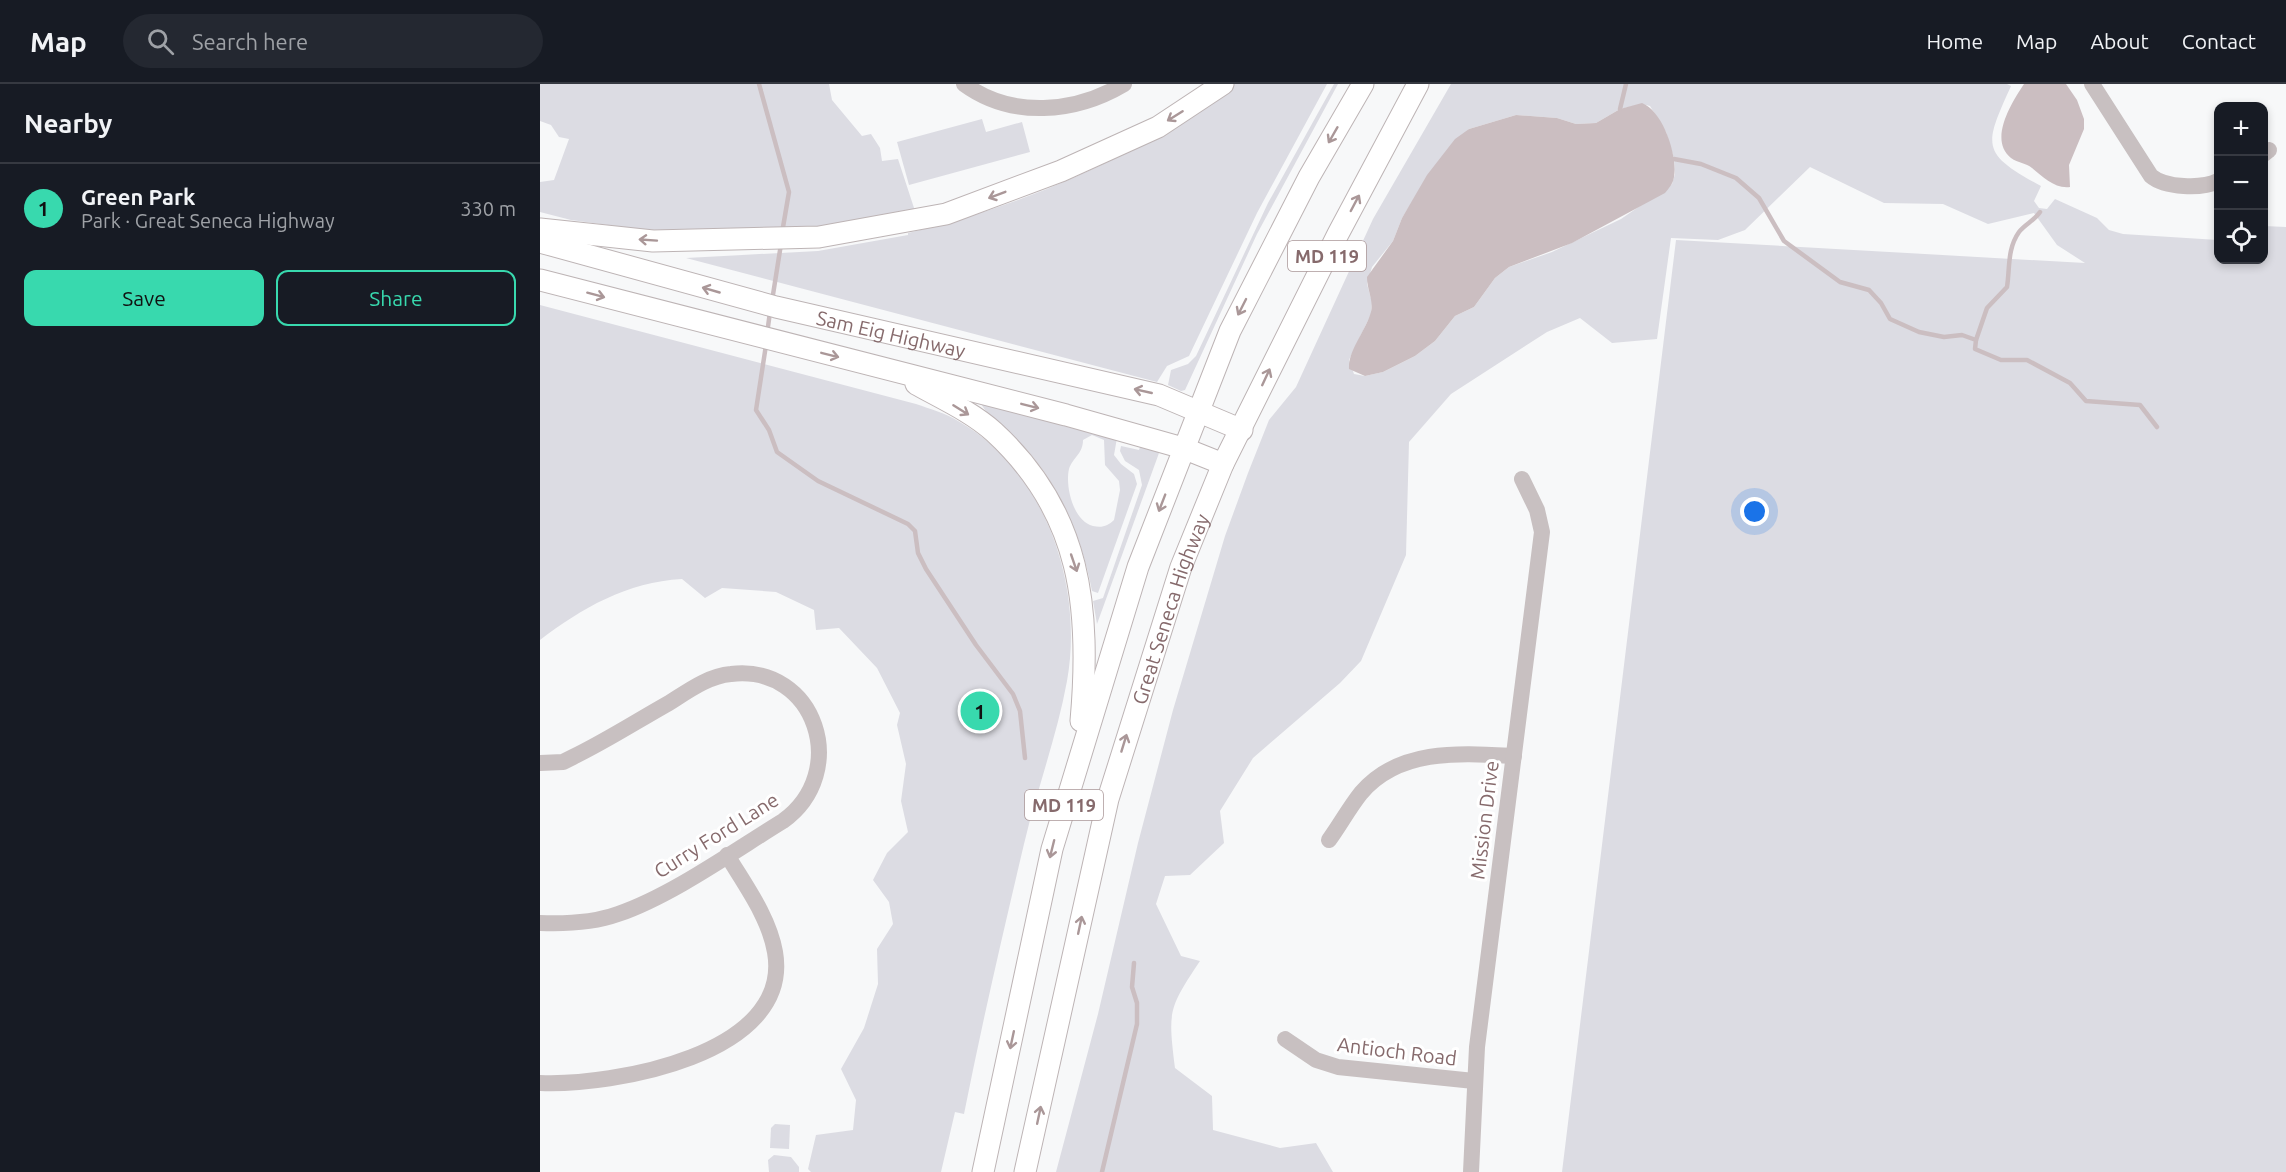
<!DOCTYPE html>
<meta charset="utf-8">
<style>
:root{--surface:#171b24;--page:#242831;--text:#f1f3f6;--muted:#9ea1a6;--line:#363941;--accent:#38d9ae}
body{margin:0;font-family:Ubuntu,sans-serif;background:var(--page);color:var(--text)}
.controls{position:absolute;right:18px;top:18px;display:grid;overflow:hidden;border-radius:12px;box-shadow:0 3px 9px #0003}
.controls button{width:54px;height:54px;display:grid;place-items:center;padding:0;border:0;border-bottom:2px solid var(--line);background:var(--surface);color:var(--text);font:30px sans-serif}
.you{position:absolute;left:1215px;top:428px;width:21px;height:21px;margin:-15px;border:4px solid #fff;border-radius:50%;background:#1a73e8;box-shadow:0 0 0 9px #1a73e833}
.badge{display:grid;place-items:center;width:39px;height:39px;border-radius:50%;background:var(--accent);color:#111;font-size:20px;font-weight:700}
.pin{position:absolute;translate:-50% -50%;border:3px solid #fff;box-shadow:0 2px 6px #0006}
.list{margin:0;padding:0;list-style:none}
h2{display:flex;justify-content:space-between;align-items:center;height:78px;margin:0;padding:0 24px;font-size:26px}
h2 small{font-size:20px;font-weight:400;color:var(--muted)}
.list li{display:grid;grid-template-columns:39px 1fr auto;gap:18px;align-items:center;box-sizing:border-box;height:90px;padding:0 24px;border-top:2px solid var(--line)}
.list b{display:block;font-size:22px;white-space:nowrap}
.list p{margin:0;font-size:20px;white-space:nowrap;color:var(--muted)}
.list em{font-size:20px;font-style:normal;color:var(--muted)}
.actions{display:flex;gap:12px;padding:18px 24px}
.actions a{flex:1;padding:14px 0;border:2px solid var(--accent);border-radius:12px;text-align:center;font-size:21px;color:var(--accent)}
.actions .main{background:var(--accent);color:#111}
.icon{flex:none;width:33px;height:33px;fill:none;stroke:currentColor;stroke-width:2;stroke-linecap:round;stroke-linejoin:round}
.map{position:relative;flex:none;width:1746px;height:1088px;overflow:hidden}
header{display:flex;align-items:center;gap:36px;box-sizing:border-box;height:84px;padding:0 30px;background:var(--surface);border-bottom:2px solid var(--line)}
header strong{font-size:28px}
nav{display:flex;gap:33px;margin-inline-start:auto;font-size:21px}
.search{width:420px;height:54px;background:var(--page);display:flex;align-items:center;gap:15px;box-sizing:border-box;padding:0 21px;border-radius:33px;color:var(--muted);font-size:22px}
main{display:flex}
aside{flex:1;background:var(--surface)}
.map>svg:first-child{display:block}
</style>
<header>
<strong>Map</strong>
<div class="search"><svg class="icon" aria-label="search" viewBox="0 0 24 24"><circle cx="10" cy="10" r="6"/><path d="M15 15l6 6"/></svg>Search here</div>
<nav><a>Home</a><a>Map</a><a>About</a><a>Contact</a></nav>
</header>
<main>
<aside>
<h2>Nearby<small></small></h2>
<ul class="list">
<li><span class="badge">1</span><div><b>Green Park</b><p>Park · Great Seneca Highway</p></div><em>330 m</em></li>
</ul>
<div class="actions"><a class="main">Save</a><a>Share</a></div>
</aside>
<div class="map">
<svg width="1746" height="1088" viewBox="0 0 1746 1088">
<rect width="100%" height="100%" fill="#f7f8f9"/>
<!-- green -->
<g fill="#dcdce3" fill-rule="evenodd">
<polygon points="0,0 289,0 292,16 322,52 331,50 340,64 342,77 358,75 375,127 280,144 112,147 31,136 0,128 0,98 14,96 29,55 19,53 11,41 0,37"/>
<path d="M694,0h93l-70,129 -68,143 -22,10 -10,16 -471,-124 132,-7 90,-16v-2c117,-28 230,-76 326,-149z"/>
<polygon points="794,0 798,0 717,150 645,306 641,307 628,301 631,286 648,280 656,272 728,119"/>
<path d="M911,0h556l4,2c-27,60 -31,67 30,100l-7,15 5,7 8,1 8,-10 42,19 12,12 14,4 95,6v20h46v-34l22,1v945h-724l114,-932 409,23 -28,-18 -23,-32 -46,11 -45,-20 -59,-1 -74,-36 -65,63 -27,10 -47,-2 -14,101 -45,4 -32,-25 -33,14 -96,62 -42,48 -3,113 -45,106 -21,22 -87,75 -33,53 4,32 -34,32 -25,1 -9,28 25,52 19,5c-32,48 -32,50 -25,107l37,28 1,34 67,18 36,-5 17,29h-277l42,-158 40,-171 35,-133 52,-174 23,-63 21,-53 27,-33 77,-168zM1102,20l8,2 16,26 8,27 1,15 -3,10 -51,35 -69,33 -43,15 -14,11 -21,29 -19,9 -20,25 -20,15 -32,16 -18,4 -11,-2 -5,-14 22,-46 1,-12 -5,-18 5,-17 21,-26 9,-23 13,-21 54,-68 47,-14 41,3 19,6 20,-1 24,-14z"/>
<polygon points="442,35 446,48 482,38 490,68 369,101 357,58"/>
<path d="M0,221l376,99c14,5 30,9 42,17 88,49 126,166 109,260 -10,55 -30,108 -43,163 -21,89 -42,179 -60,270l-9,-2 -14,60h-130l-3,-3 8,-34 37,-5 3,-30 -15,-31 23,-41 14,-44 -1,-35 16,-25 -4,-22 -16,-22 14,-27 21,-21 -7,-31 5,-37 -9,-39 3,-12 -23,-45 -38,-40 -23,2 -2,-20 -38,-18 -54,-4 -17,10 -23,-19c-55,3 -100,29 -142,61z"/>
<path d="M441,320l136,34 -3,17 7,9 13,10 3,10 -39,109 -6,-2c-10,-52 -30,-101 -65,-141 -14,-16 -35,-28 -46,-46zM552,351l12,5 1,25 14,16 1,9 -6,30c-6,6 -12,8 -21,6 -20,-5 -28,-40 -24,-57 4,-12 14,-15 14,-29z"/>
<polygon points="601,360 618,366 619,369 557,540 553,517 563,514 602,401 599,386 585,377 580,367 581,362 599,366"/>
<polygon points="235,1040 250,1041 249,1065 230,1064 231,1044"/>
<polygon points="234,1071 251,1073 259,1083 259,1088 229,1088 228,1076"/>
</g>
<!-- water -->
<g fill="#cbbec1">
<path d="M1484,0h42l11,16 7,19v10l-15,36 1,22c-15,2 -27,-10 -38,-19 -6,-5 -14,-5 -21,-10 -23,-18 1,-56 13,-74z"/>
<path d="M1102,19c21,8 36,53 32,74 -1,7 -5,11 -9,16l-93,50 -63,24 -14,11 -21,29 -19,9 -20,25 -20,15 -32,16 -18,4 -16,-7c-1,-18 15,-36 21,-54 5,-13 -3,-24 -3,-38l26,-36 9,-23 25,-43 28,-36 14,-10 47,-14 41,3 19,6 20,-1 24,-14z"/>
</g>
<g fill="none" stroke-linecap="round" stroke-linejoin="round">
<!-- stream -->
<g stroke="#cbbec1" stroke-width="4.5">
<polyline points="219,0 249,108 242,149"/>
<polyline points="1080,25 1086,0"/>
<polyline points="1134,75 1161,80 1196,94 1219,114 1244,157 1300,198 1329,206 1341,219 1350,235 1379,248 1404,253 1422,251 1436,256 1435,265 1461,276 1487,276 1530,299 1546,317 1600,321 1617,343"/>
<polyline points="232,217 241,160"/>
<polyline points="227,250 230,228"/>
<path d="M1436,256l11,-32 20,-21c3,-19 0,-38 12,-55 6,-8 15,-11 21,-20"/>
<polyline points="226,261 216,326 229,346 237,368 278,397 368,440 375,447 378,469 386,485 436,561 473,610 480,627 485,674"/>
<polyline points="562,1088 597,940 597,919 592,903 594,879"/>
</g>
<defs>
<g id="major">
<polyline points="0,145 113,157 279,153 406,130 521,87 618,43 683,0"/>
<path id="s1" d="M0,158l236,65 383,88 83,35"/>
<polyline points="0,196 526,331 643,364 683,380"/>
<path d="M376,300c25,14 56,28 78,48 88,81 97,177 87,289"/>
<polyline points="443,1088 512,765 598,483 690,247 769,93 823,0"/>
<path id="s2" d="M485,1088l83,-373 73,-232 42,-103 115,-230 80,-150"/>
</g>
</defs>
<!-- major casing -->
<use href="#major" stroke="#bdb4b5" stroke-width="23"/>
<!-- minor -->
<g stroke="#c8c0c1" stroke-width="16">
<path d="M424,0c48,35 111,29 160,0"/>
<path d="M1552,0l59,92c14,12 51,13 67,5"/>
<polyline points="1724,70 1729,66"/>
<path d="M0,679l23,-1 10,-5c33,-16 64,-36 96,-54 19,-12 39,-27 62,-29 85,-10 120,98 52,147 -49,30 -112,75 -165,93 -25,9 -52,10 -78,9"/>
<path d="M789,756c11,-15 20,-32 32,-47 38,-45 100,-40 153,-37"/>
<polyline points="745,955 776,976 798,983 934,997"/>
<path d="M0,999c72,3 253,-28 235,-131 -6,-35 -30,-67 -48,-97"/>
<polyline points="931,1088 937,963 1002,448 997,426 982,395"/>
</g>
<!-- major -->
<use href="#major" stroke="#fff" stroke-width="21"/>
</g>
<!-- one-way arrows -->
<defs><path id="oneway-shaft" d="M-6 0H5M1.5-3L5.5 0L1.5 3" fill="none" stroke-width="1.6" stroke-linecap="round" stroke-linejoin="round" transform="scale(1.5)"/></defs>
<g stroke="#aa9798">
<use href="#oneway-shaft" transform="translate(635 32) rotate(148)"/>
<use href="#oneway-shaft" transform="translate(793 51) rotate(120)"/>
<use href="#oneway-shaft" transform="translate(457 111) rotate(159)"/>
<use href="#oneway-shaft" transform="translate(815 119) rotate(-62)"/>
<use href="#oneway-shaft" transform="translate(108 156) rotate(-176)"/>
<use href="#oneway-shaft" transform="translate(171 206) rotate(-164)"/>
<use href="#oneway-shaft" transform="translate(56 211) rotate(15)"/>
<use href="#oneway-shaft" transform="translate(702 223) rotate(117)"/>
<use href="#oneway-shaft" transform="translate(290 271) rotate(14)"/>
<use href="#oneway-shaft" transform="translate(726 293) rotate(-65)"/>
<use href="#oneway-shaft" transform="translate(603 307) rotate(-167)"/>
<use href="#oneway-shaft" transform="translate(490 322) rotate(14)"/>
<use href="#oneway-shaft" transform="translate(421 326) rotate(32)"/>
<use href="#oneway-shaft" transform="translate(622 419) rotate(111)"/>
<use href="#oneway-shaft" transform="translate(534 479) rotate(71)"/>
<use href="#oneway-shaft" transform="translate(584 659) rotate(-73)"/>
<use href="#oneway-shaft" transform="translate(512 765) rotate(104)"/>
<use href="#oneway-shaft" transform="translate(540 841) rotate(-78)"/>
<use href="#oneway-shaft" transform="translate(472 956) rotate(102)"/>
<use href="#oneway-shaft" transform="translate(499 1031) rotate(-78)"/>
</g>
<g text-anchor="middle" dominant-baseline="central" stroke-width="6" stroke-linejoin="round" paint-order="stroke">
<!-- shield labels -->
<g fill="#fff" stroke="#aa9798" stroke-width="1.5">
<rect x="748" y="157" width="78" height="30" rx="4.5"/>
<rect x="485" y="706" width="78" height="30" rx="4.5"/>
</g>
<g font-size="18" font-weight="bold" fill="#866a6c">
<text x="787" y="172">MD 119</text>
<text x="524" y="721">MD 119</text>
</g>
<!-- street labels -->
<g font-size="20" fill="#866a6c" stroke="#fff">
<text stroke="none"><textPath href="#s1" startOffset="363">Sam Eig Highway</textPath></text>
<text stroke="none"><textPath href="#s2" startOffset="582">Great Seneca Highway</textPath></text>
<text transform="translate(944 736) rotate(-83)">Mission Drive</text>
<text transform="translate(176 751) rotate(-32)">Curry Ford Lane</text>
<text transform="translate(857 967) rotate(7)">Antioch Road</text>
</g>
</g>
</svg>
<div class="controls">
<button>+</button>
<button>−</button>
<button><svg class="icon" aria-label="locate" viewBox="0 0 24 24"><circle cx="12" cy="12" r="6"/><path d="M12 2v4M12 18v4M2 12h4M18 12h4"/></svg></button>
</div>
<div class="you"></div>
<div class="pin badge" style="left:440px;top:627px">1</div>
</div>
</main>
